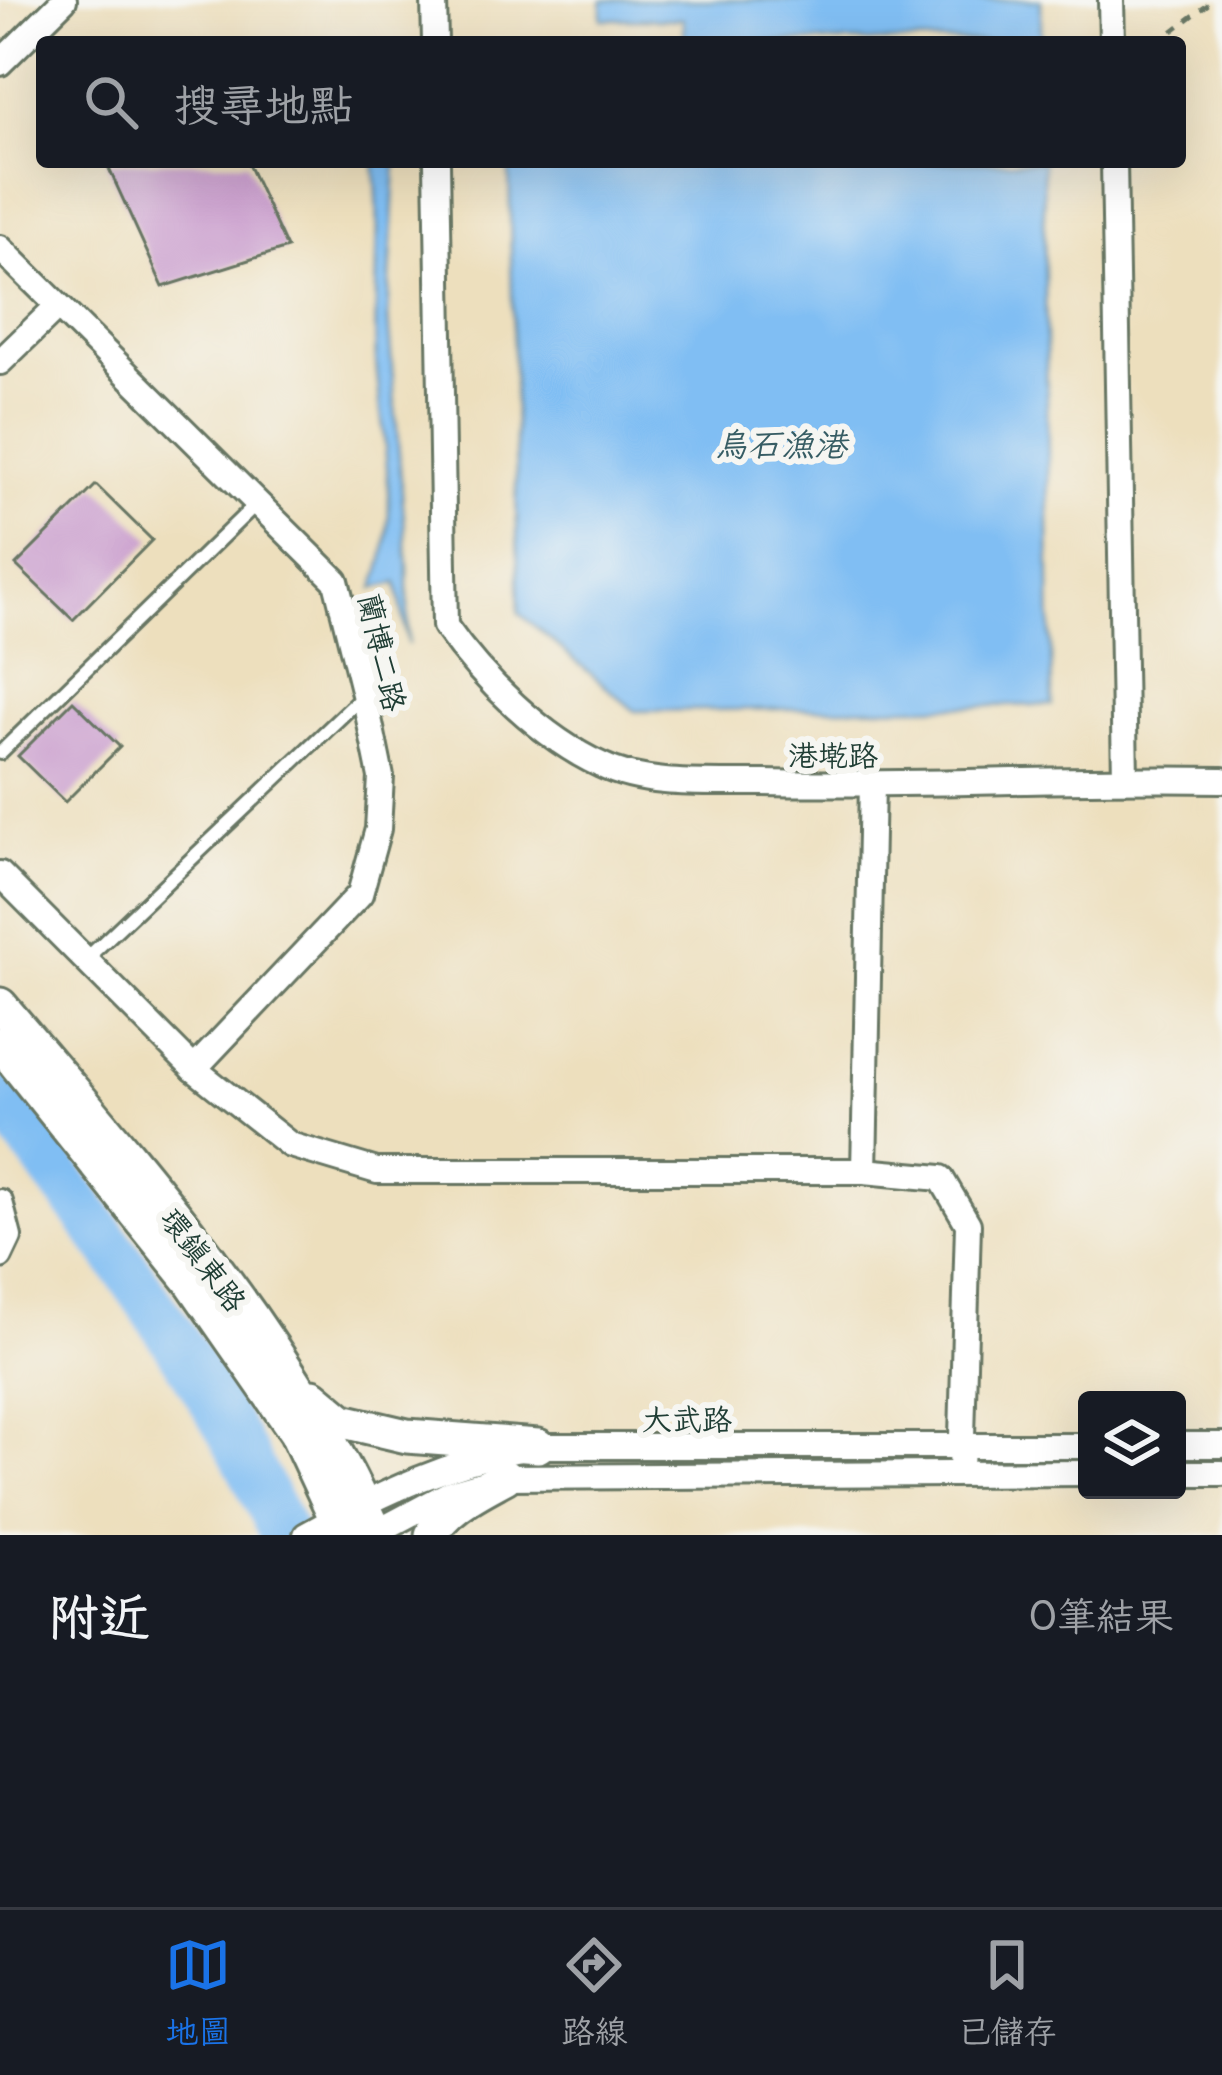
<!DOCTYPE html>
<html lang="zh-TW">
<meta charset="utf-8">
<style>
:root{--surface:#171b24;--page:#20242c;--text:#f1f3f6;--muted:#9ea1a6;--line:#363941;--accent:#1a73e8}
body{margin:0;font-family:"Playpen Sans","LXGW WenKai TC",sans-serif;background:var(--page);color:var(--text)}
.controls{position:absolute;right:36px;bottom:36px;display:grid;overflow:hidden;border-radius:12px;box-shadow:0 12px 48px #0002}
.controls button{width:108px;height:108px;display:grid;place-items:center;padding:0;border:0;border-bottom:3px solid var(--line);background:var(--surface);color:var(--text);font:60px sans-serif}
.list{margin:0;padding:0;list-style:none}
h2{display:flex;justify-content:space-between;align-items:center;height:156px;margin:0;padding:0 48px;font-size:51px}
h2 small{font-size:39px;font-weight:400;color:var(--muted)}
.icon{flex:none;width:66px;height:66px;fill:none;stroke:currentColor;stroke-width:2;stroke-linecap:round;stroke-linejoin:round}
.map{position:relative;flex:none;width:1222px;height:1535px;overflow:hidden}
.search{position:absolute;background:var(--surface);box-shadow:0 12px 48px #0002;left:36px;right:36px;top:36px;height:132px;display:flex;align-items:center;gap:30px;box-sizing:border-box;padding:0 42px;border-radius:12px;color:var(--muted);font-size:45px}
.sheet{height:372px;background:var(--surface)}
nav{display:flex;justify-content:space-around;align-items:center;box-sizing:border-box;height:168px;border-top:3px solid var(--line);background:var(--surface);font-size:33px;color:var(--muted)}
nav a{display:grid;justify-items:center;gap:6px}
nav .on{color:var(--accent)}
.map>svg:first-child{display:block}
</style>
<div class="map">
<svg width="1222" height="1535" viewBox="0 0 1222 1535">
<rect width="100%" height="100%" fill="#f6f6f2"/>
<filter id="ink" filterUnits="userSpaceOnUse"><feTurbulence type="fractalNoise" baseFrequency=".00833" numOctaves="2"/><feDisplacementMap in="SourceGraphic" scale="24" xChannelSelector="R" yChannelSelector="G"/><feConvolveMatrix kernelMatrix="1 2 1 2 8 2 1 2 1" color-interpolation-filters="sRGB"/></filter>
<filter id="wash" filterUnits="userSpaceOnUse"><feTurbulence type="fractalNoise" baseFrequency=".004" numOctaves="4" result="noise"/><feDisplacementMap in="SourceGraphic" scale="48" xChannelSelector="R" yChannelSelector="G"/><feGaussianBlur stdDeviation="2.7" result="paint"/><feColorMatrix in="noise" values="0 0 0 0 0 0 0 0 0 0 0 0 0 0 0 0 0 1.4 0 .05"/><feComposite in="paint" operator="in"/></filter>
<g filter="url(#wash)">
<rect width="100%" height="100%" fill="#eddfbd"/>
<!-- water -->
<g fill="#80bef3" stroke="#507e94" stroke-width="3">
<polygon points="602,0 1041,0 1041,42 685,42 683,19 602,19"/>
<path d="M374,162h22l-8,155 20,250v78l-11,-62 -23,5c30,-73 6,-153 2,-230 -3,-67 7,-128 -2,-196z"/>
<polygon points="509,162 1043,162 1052,705 635,711 519,613"/>
</g>
<g fill="none" stroke-linecap="round" stroke-linejoin="round">
<!-- river -->
<path stroke="#80bef3" stroke-width="48" d="M0,1099c107,141 209,274 284,436"/>
</g>
<g id="blocks">
<!-- building -->
<g fill="#ca9ecd">
<polygon points="106,162 247,162 287,248 163,287"/>
<polygon points="96,485 152,540 73,620 16,565"/>
<polygon points="73,701 120,747 65,802 18,756"/>
</g>
</g>
</g>
<g filter="url(#ink)">
<use href="#blocks" fill-opacity="0" stroke="#677664" stroke-width="3"/>
<g fill="none" stroke-linecap="round" stroke-linejoin="round">
<defs>
<g id="lane">
<polyline points="0,753 257,503"/>
<polyline points="85,960 363,696"/>
</g>
<g id="street">
<polyline points="434,0 435,42"/>
<polyline points="1111,0 1112,42"/>
<polyline points="0,63 64,0"/>
<path d="M437,162l8,464c37,53 97,112 156,139 48,23 111,17 163,18 153,3 305,-6 458,-3"/>
<polyline points="1114,162 1125,778"/>
<polyline points="0,248 336,581 364,694 381,777 378,829 360,894 194,1069"/>
<polyline points="0,362 57,307"/>
<polyline points="0,874 194,1069 290,1145 377,1171 864,1171 941,1178 968,1224 961,1472"/>
<polyline points="864,1171 872,783"/>
<polyline points="0,1202 9,1237 0,1256"/>
<polyline points="1177,1445 1222,1445"/>
<polyline points="1177,1473 1222,1473"/>
<path d="M306,1535c75,-42 147,-76 232,-89h549"/>
<polyline points="371,1535 450,1493 505,1477 1087,1473"/>
</g>
<g id="secondary">
<path d="M0,1005c139,163 289,332 377,530"/>
<polyline points="0,1044 193,1284 296,1432 344,1535"/>
<polyline points="313,1396 343,1421 407,1436 538,1446"/>
<path d="M432,1535c11,-27 48,-44 73,-58"/>
</g>
</defs>
<!-- lane casing -->
<use href="#lane" stroke="#677664" stroke-width="18"/>
<!-- street casing -->
<use href="#street" stroke="#677664" stroke-width="30"/>
<!-- secondary casing -->
<use href="#secondary" stroke="#677664" stroke-width="39"/>
<!-- path -->
<polyline stroke="#677664" stroke-width="4.5" stroke-dasharray="9 9" stroke-linecap="butt" points="1158,42 1214,0"/>
<!-- lane -->
<use href="#lane" stroke="#fff" stroke-width="12"/>
<!-- street -->
<use href="#street" stroke="#fff" stroke-width="24"/>
<!-- secondary -->
<use href="#secondary" stroke="#fff" stroke-width="33"/>
</g>
</g>
<g text-anchor="middle" dominant-baseline="central" stroke-width="12" stroke-linejoin="round" paint-order="stroke">
<!-- street labels -->
<g font-size="30" fill="#1f3d34" stroke="#f6f6f2">
<text transform="translate(384 652) rotate(77)">蘭博二路</text>
<text x="833" y="753">港墘路</text>
<text transform="translate(205 1259) rotate(53)">環鎮東路</text>
<text x="687" y="1417">大武路</text>
</g>
<!-- water labels -->
<g font-size="33" font-style="italic" fill="#375d64" stroke="#f6f6f2">
<text x="781" y="442">烏石漁港</text>
</g>
</g>
</svg>
<div class="controls">
<button><svg class="icon" aria-label="layers" viewBox="0 0 24 24"><path d="M12 4l9 5-9 5-9-5zM3 14l9 5 9-5"/></svg></button>
</div>
<div class="search"><svg class="icon" aria-label="search" viewBox="0 0 24 24"><circle cx="10" cy="10" r="6"/><path d="M15 15l6 6"/></svg>搜尋地點</div>
</div>
<section class="sheet">
<h2>附近<small>0筆結果</small></h2>
<ul class="list">
</ul>
</section>
<nav>
<a class="on"><svg class="icon" aria-label="map" viewBox="0 0 24 24"><path d="M3 6l6-2 6 2 6-2v14l-6 2-6-2-6 2zM9 4v14M15 6v14"/></svg>地圖</a>
<a><svg class="icon" aria-label="directions" viewBox="0 0 24 24"><path d="M12 3l9 9-9 9-9-9zM9 14v-3h6M13 9l2 2-2 2"/></svg>路線</a>
<a><svg class="icon" aria-label="saved" viewBox="0 0 24 24"><path d="M7 4h10v16l-5-4-5 4z"/></svg>已儲存</a>
</nav>
